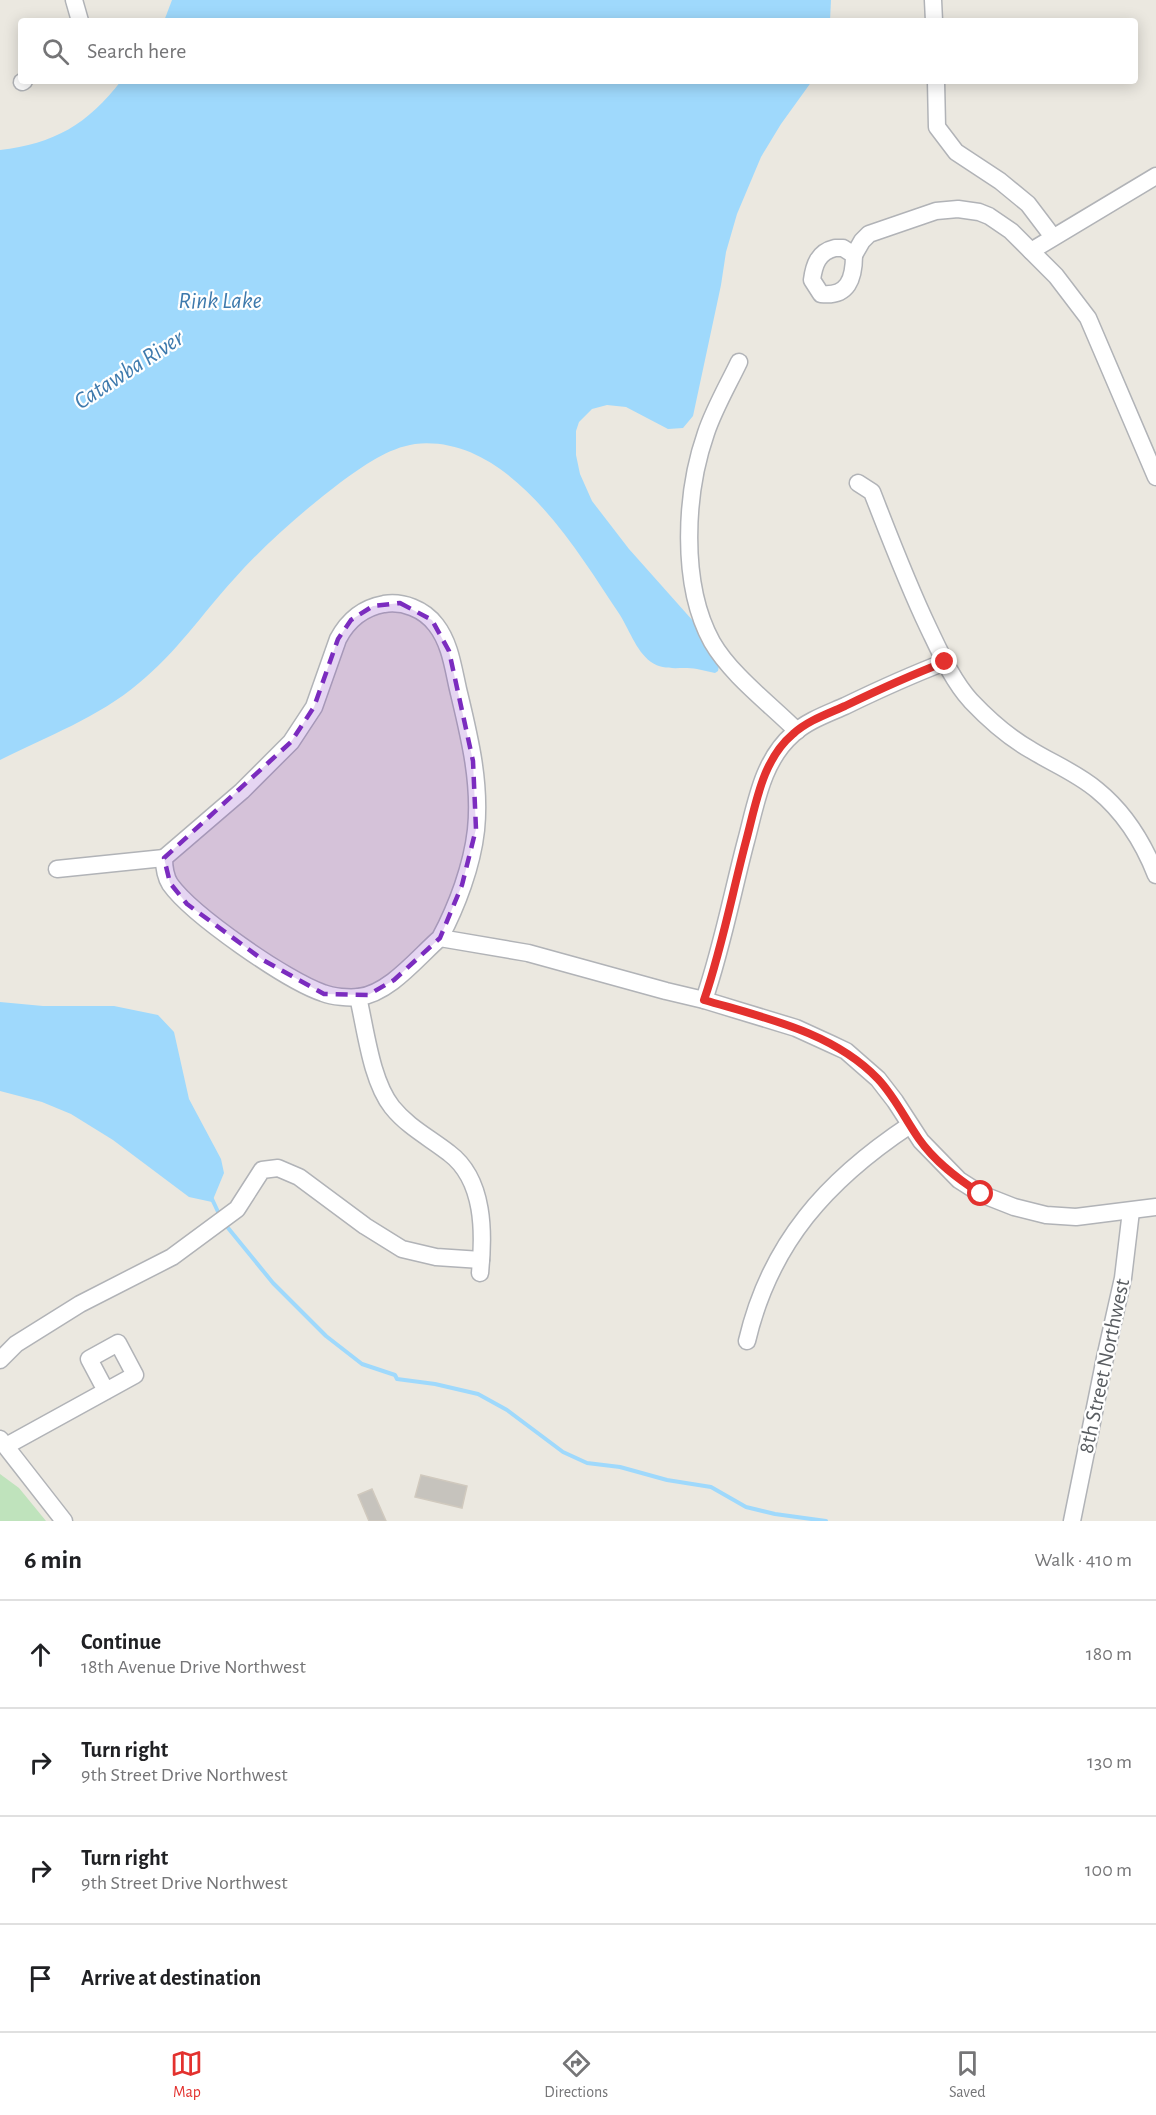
<!DOCTYPE html>
<meta charset="utf-8">
<style>
:root{--surface:#fff;--page:#f6f6f6;--text:#202124;--muted:#757577;--line:#e0e0e0;--accent:#e3312e}
body{margin:0;font-family:"Alegreya Sans",sans-serif;background:var(--page);color:var(--text)}
.stop{position:absolute;width:18px;height:18px;margin:-14px;border:4px solid #e3312e;border-radius:50%;background:#fff}
.stop.end{background:#e3312e;border-color:#fff;box-shadow:0 2px 6px #0008}
.list{margin:0;padding:0;list-style:none}
h2{display:flex;justify-content:space-between;align-items:center;height:78px;margin:0;padding:0 24px;font-size:26px}
h2 small{font-size:20px;font-weight:400;color:var(--muted)}
.list li{display:grid;grid-template-columns:39px 1fr auto;gap:18px;align-items:center;box-sizing:border-box;height:108px;padding:0 24px;border-top:2px solid var(--line)}
.list b{display:block;font-size:22px;white-space:nowrap}
.list p{margin:0;font-size:20px;white-space:nowrap;color:var(--muted)}
.list em{font-size:20px;font-style:normal;color:var(--muted)}
.icon{flex:none;width:33px;height:33px;fill:none;stroke:currentColor;stroke-width:2;stroke-linecap:round;stroke-linejoin:round}
.map{position:relative;flex:none;width:1156px;height:1521px;overflow:hidden}
.search{position:absolute;background:var(--surface);box-shadow:0 3px 15px #0003;left:18px;right:18px;top:18px;height:66px;display:flex;align-items:center;gap:15px;box-sizing:border-box;padding:0 21px;border-radius:6px;color:var(--muted);font-size:22px}
.sheet{height:510px;background:var(--surface)}
nav{display:flex;justify-content:space-around;align-items:center;box-sizing:border-box;height:84px;border-top:2px solid var(--line);background:var(--surface);font-size:16px;color:var(--muted)}
nav a{display:grid;justify-items:center;gap:3px}
nav .on{color:var(--accent)}
.map>svg:first-child{display:block}
</style>
<div class="map">
<svg width="1156" height="1521" viewBox="0 0 1156 1521">
<rect width="100%" height="100%" fill="#ebe8e0"/>
<!-- green -->
<polygon fill="#bfe3bc" points="0,1474 19,1488 46,1521 0,1521"/>
<!-- water -->
<g fill="#9fd9fc">
<polygon points="172,0 831,0 830,21 164,21"/>
<path d="M121,81h691l-31,43 -20,33 -24,57 -11,38 -5,33 -28,131 -10,12 -15,1 -42,-22 -19,-2 -15,4 -13,13 -3,9v24l4,19 12,27 37,48 73,82 18,29 -2,11 -3,2c-6,-1 -12,-3 -18,-4 -16,-3 -32,3 -46,-7 -16,-12 -22,-34 -33,-50 -44,-66 -110,-178 -203,-168 -27,4 -52,22 -74,38 -38,29 -75,61 -107,97 -32,35 -58,74 -95,104 -40,34 -93,54 -139,77v-610c54,-6 88,-26 121,-69z"/>
<polygon points="0,1002 43,1006 114,1006 158,1015 174,1032 189,1099 221,1159 224,1173 212,1202 189,1197 113,1140 71,1114 42,1102 0,1091"/>
</g>
<g fill="none" stroke-linecap="round" stroke-linejoin="round">
<!-- stream -->
<g stroke="#9fd9fc" stroke-width="4">
<polyline points="212,1199 220,1216"/>
<polyline points="224,1223 273,1283 326,1336 362,1364 395,1375 397,1379 435,1384 478,1394 507,1410 563,1452 587,1463 620,1467 667,1480 711,1487 746,1507 775,1514 826,1521"/>
</g>
</g>
<!-- building -->
<g fill="#c6c3bd" stroke="#d0c9be" stroke-width="1.5">
<polygon points="421,1475 467,1486 462,1508 415,1497"/>
<polygon points="372,1489 386,1521 369,1521 358,1495"/>
</g>
<g fill="none" stroke-linecap="round" stroke-linejoin="round">
<defs>
<g id="minor">
<polyline points="74,0 80,21"/>
<polyline points="933,0 934,21"/>
<polyline points="936,81 937,127 956,152 1000,181 1028,204 1053,237"/>
<polyline points="22,82 24,81"/>
<path d="M835,248h8l11,7c0,24 -6,42 -33,39l-9,-14c2,-15 6,-28 23,-32z"/>
<polyline points="1031,251 1156,176"/>
<polyline points="854,255 862,241 869,234 936,211 958,209 979,212 989,216 1011,231 1056,276 1088,318 1156,477"/>
<path d="M739,362c-11,23 -25,47 -33,71 -21,60 -26,151 6,209 19,33 58,62 85,89"/>
<path d="M858,483l14,9c18,46 35,91 56,135 12,25 24,53 43,74 18,19 37,36 60,49 21,13 46,23 66,40 27,22 46,52 59,85"/>
<polyline points="57,869 164,858"/>
<path d="M440,938c17,-32 32,-72 36,-108 5,-48 -7,-95 -18,-141 -5,-22 -8,-46 -22,-64 -12,-16 -33,-24 -52,-21 -22,4 -36,16 -46,35l-24,68 -23,35 -49,49 -78,67c0,10 1,18 6,26 22,31 117,97 153,109 10,4 26,5 36,4 31,-4 59,-40 81,-59l88,15 138,38 38,9 92,28 35,16 15,7 32,28 17,22 26,40 38,39 22,14 33,13 32,8 30,2 80,-10"/>
<path d="M358,997c8,34 13,83 34,110 16,20 38,31 57,46 36,27 35,81 31,120"/>
<path d="M704,1000c18,-52 28,-106 42,-159 10,-37 16,-80 47,-107 14,-13 34,-20 52,-28 33,-16 66,-31 100,-44"/>
<path d="M747,1341c23,-98 80,-161 163,-216"/>
<polyline points="0,1360 16,1344 80,1304 172,1257 237,1209 262,1170 278,1168 299,1177 365,1226 402,1249 436,1257 481,1260"/>
<polyline points="0,1439 64,1521"/>
<polyline points="6,1446 135,1375 118,1343 89,1359 106,1391"/>
<polyline points="1072,1521 1105,1358 1123,1278 1131,1211"/>
</g>
</defs>
<!-- minor casing -->
<use href="#minor" stroke="#b1b3b7" stroke-width="19"/>
<!-- minor -->
<use href="#minor" stroke="#fff" stroke-width="16"/>
</g>
<g fill="none" stroke-linecap="round" stroke-linejoin="round">
<!-- route -->
<path stroke="#e3312e" stroke-width="8" d="M945,662c-34,13 -67,28 -100,44 -18,8 -38,15 -52,28 -31,26 -37,70 -47,107 -14,53 -24,107 -42,159 61,18 129,32 174,79 17,18 27,40 41,60 16,23 39,40 62,55"/>
</g>
<!-- marked area -->
<path fill="#7b2cbf" fill-opacity="0.2" stroke="#7b2cbf" stroke-width="4.5" stroke-dasharray="12 8" stroke-linejoin="round" d="M400,603l32,17 17,31 24,110 3,68 -14,56 -22,53 -46,42 -26,15 -44,-1 -61,-34 -76,-56 -17,-21 -6,-25 127,-116 23,-35 24,-68 13,-19 22,-14z"/>
<g text-anchor="middle" dominant-baseline="central" stroke-width="4.5" stroke-linejoin="round" paint-order="stroke">
<!-- street labels -->
<g font-size="22" fill="#595d61" stroke="#fff">
<text transform="translate(1104 1366) rotate(-78)">8th Street Northwest</text>
</g>
<!-- water labels -->
<g font-size="24" font-style="italic" fill="#3e7aad" stroke="#fff">
<text x="220" y="301">Rink Lake</text>
<text transform="translate(129 370) rotate(-33)">Catawba River</text>
</g>
</g>
</svg>
<div class="stop" style="left:981px;top:1194px"></div>
<div class="stop end" style="left:945px;top:662px"></div>
<div class="search"><svg class="icon" aria-label="search" viewBox="0 0 24 24"><circle cx="10" cy="10" r="6"/><path d="M15 15l6 6"/></svg>Search here</div>
</div>
<section class="sheet">
<h2>6 min<small>Walk · 410 m</small></h2>
<ul class="list">
<li><svg class="icon" aria-label="ahead" viewBox="0 0 24 24"><path d="M12 20V5M6 11l6-6 6 6"/></svg><div><b>Continue</b><p>18th Avenue Drive Northwest</p></div><em>180 m</em></li>
<li><svg class="icon" aria-label="right" viewBox="0 0 24 24"><path d="M7 20v-9h11M14 6l5 5-5 5"/></svg><div><b>Turn right</b><p>9th Street Drive Northwest</p></div><em>130 m</em></li>
<li><svg class="icon" aria-label="right" viewBox="0 0 24 24"><path d="M7 20v-9h11M14 6l5 5-5 5"/></svg><div><b>Turn right</b><p>9th Street Drive Northwest</p></div><em>100 m</em></li>
<li><svg class="icon" aria-label="arrive" viewBox="0 0 24 24"><path d="M6 21V4h12l-3 4 3 4H6"/></svg><div><b>Arrive at destination</b></div></li>
</ul>
</section>
<nav>
<a class="on"><svg class="icon" aria-label="map" viewBox="0 0 24 24"><path d="M3 6l6-2 6 2 6-2v14l-6 2-6-2-6 2zM9 4v14M15 6v14"/></svg>Map</a>
<a><svg class="icon" aria-label="directions" viewBox="0 0 24 24"><path d="M12 3l9 9-9 9-9-9zM9 14v-3h6M13 9l2 2-2 2"/></svg>Directions</a>
<a><svg class="icon" aria-label="saved" viewBox="0 0 24 24"><path d="M7 4h10v16l-5-4-5 4z"/></svg>Saved</a>
</nav>
